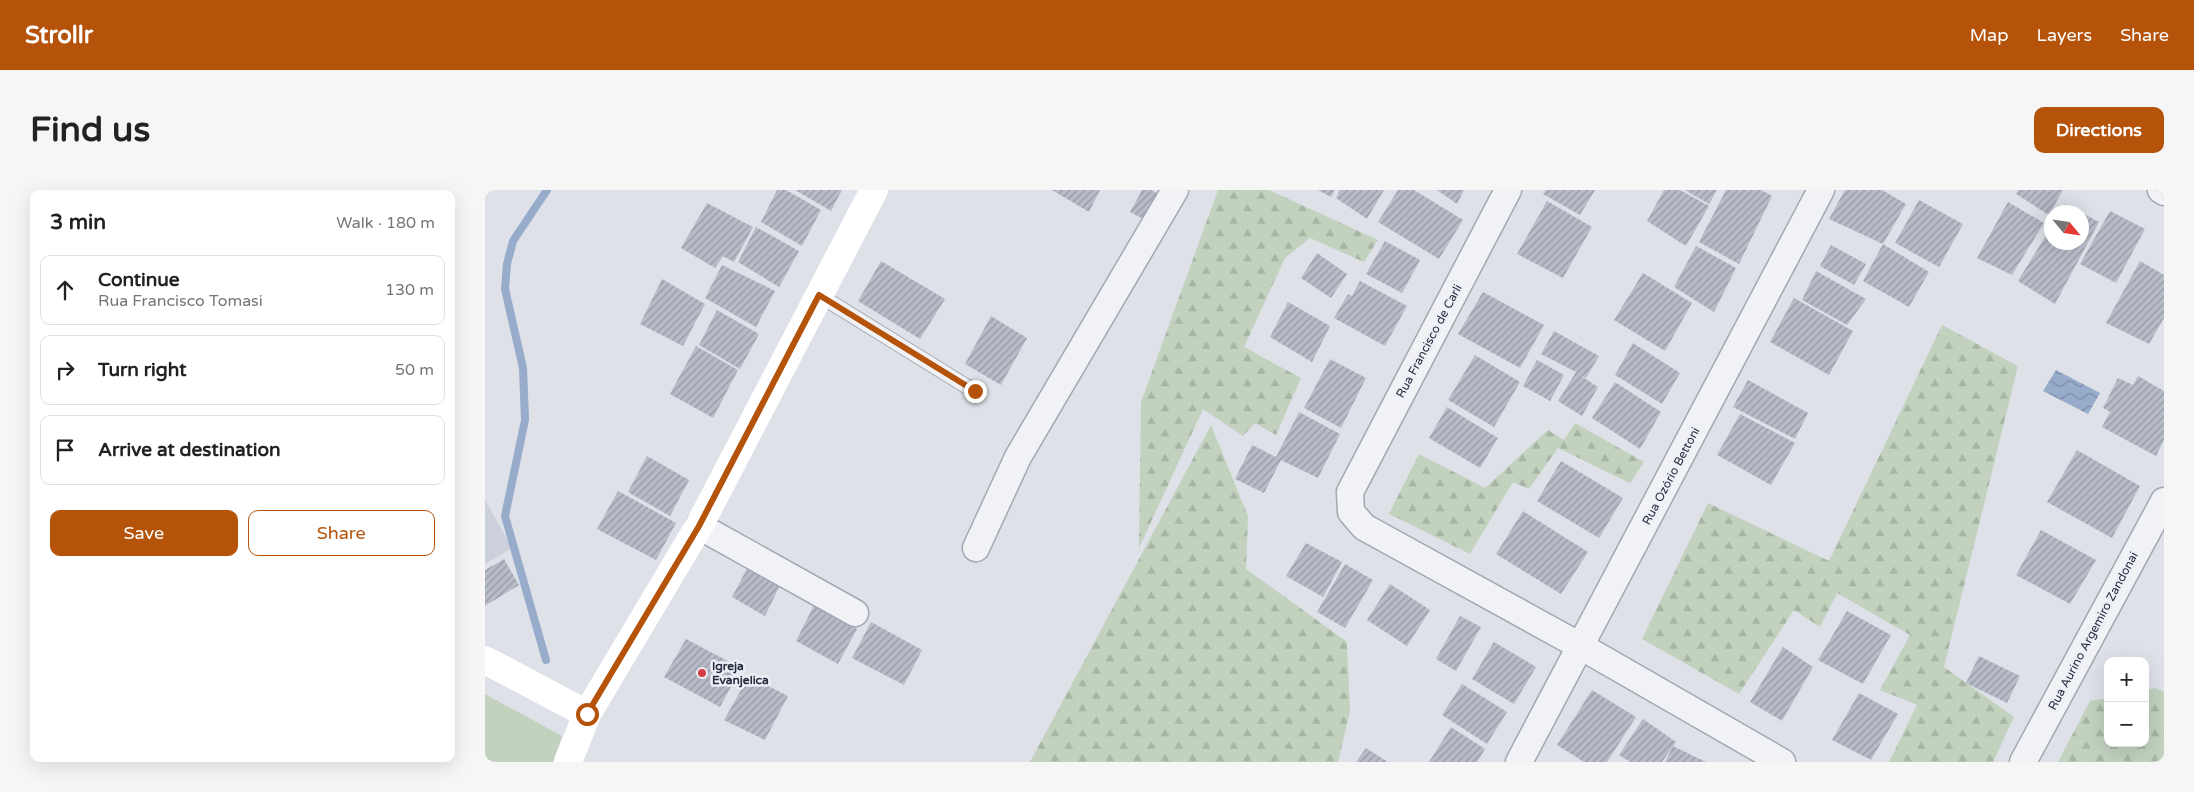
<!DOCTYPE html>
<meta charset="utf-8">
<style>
:root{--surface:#fff;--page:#f6f6f6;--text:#222;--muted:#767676;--line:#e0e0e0;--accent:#b45309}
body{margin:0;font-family:"Varela Round",sans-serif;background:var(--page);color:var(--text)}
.controls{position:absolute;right:15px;bottom:15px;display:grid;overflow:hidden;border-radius:10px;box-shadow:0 5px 20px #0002}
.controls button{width:45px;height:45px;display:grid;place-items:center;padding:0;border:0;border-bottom:1px solid var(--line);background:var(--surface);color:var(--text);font:25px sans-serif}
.compass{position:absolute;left:1559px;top:15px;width:45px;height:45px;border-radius:50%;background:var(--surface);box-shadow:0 5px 20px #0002;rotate:119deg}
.stop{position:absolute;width:15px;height:15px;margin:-11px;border:4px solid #b45309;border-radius:50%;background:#fff}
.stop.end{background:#b45309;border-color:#fff;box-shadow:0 1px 5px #0008}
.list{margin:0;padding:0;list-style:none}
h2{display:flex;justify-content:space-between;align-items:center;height:65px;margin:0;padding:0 20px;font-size:21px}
h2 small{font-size:16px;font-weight:400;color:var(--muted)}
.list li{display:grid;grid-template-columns:32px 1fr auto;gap:15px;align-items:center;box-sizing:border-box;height:70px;margin:0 10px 10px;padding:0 10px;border:1px solid var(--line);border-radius:10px}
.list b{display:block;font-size:19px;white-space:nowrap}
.list p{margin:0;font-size:16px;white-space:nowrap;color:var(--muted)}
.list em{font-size:16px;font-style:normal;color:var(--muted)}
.actions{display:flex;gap:10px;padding:15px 20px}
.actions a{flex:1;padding:11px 0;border:1px solid var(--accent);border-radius:10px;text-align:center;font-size:18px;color:var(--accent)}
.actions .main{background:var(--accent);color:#fff}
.icon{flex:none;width:28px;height:28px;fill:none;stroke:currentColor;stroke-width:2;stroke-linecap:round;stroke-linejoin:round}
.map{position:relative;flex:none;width:1679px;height:572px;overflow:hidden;border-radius:10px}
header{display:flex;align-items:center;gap:30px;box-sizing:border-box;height:70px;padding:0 25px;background:var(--accent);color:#fff}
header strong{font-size:24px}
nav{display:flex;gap:28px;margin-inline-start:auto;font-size:18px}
.intro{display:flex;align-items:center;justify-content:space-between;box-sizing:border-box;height:120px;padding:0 30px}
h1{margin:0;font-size:35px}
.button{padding:12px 22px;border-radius:10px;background:var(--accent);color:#fff;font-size:18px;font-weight:700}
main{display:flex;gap:30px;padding:0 30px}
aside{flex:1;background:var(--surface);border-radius:10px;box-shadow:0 5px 20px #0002}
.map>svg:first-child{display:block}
</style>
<header>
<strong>Strollr</strong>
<nav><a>Map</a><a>Layers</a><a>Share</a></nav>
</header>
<div class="intro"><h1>Find us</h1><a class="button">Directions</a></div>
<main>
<aside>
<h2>3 min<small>Walk · 180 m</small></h2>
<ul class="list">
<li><svg class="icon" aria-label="ahead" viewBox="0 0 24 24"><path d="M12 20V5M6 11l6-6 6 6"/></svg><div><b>Continue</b><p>Rua Francisco Tomasi</p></div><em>130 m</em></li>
<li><svg class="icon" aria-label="right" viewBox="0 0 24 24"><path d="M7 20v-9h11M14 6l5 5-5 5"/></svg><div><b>Turn right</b></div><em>50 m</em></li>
<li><svg class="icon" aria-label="arrive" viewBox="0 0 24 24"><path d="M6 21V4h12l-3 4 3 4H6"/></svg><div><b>Arrive at destination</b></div></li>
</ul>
<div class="actions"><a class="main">Save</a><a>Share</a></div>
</aside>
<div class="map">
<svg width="1679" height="572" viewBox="0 0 1679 572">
<defs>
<pattern id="forest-firs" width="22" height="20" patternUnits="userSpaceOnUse" patternTransform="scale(1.25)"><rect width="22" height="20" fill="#c2d2bf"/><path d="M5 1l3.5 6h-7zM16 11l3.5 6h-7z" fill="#a7b5a5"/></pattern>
<pattern id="water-waves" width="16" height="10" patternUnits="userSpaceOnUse" patternTransform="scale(1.25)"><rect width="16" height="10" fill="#97abca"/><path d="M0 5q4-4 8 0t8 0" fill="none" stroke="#7b8ca5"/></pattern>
<pattern id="building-hatch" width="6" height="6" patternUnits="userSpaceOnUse" patternTransform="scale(1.25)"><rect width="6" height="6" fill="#b8bcc8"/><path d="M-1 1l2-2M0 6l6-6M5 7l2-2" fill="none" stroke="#9599a4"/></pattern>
</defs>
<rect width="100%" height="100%" fill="#dee1e8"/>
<!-- built -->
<polygon fill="#ccd0da" points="0,310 27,358 0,374"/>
<!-- forest -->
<g fill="url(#forest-firs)">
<polygon points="733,0 784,0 893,50 879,72 825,48 800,68 759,157 816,188 791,245 770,233 758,246 718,219 654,358 656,212"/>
<polygon points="1457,135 1533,176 1459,477 1529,527 1508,572 1404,572 1432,515 1395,500 1425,445 1352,403 1335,437 1309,420 1254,504 1157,449 1223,313 1344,371"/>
<polygon points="1090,233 1159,272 1145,293 1073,258 1044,299 1028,292 985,364 904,324 934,264 1000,298 1063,240 1079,250"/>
<polygon points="726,235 763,326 761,379 862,452 865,521 853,572 545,572"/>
<polygon points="1670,498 1679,502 1679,572 1573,572 1605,511 1623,508 1623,553 1660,553 1660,500"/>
</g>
<!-- park -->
<polygon fill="#c2d2bf" points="0,504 77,546 68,572 0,572"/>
<!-- water -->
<polygon fill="url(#water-waves)" points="1571,180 1615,203 1603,224 1558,201"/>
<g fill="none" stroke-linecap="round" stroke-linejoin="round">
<!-- stream -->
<polyline stroke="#97abca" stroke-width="8" points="61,470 20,326 40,230 38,178 20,99 22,74 28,51 62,0"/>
</g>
<!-- building -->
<g fill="url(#building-hatch)">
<polygon points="292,0 301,0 336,20 317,56 276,32"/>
<polygon points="310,0 357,0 346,21"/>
<polygon points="567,0 615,0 604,22"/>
<polygon points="657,0 666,0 680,7 666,33 645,22"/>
<polygon points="833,0 850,0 846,7"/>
<polygon points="855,0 899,0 882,29 851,8"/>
<polygon points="913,0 929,0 978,30 954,69 893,32"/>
<polygon points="952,0 979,0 972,14"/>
<polygon points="1061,0 1110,0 1095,25 1058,4"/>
<polygon points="1179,0 1195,0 1224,16 1201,56 1162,31"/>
<polygon points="1200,0 1232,0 1224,14"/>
<polygon points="1241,0 1276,0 1287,6 1254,74 1214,52"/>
<polygon points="1360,0 1397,0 1421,14 1398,54 1344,29"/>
<polygon points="1533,0 1578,0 1564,25 1531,4"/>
<polygon points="1434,10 1478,34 1454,77 1410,53"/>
<polygon points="1062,11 1107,37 1078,88 1032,64"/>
<polygon points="1523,12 1559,33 1527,85 1492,68"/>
<polygon points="222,13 268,37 249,72 238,66 230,78 196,58"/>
<polygon points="1580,14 1614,32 1570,114 1533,91 1566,37 1566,52 1596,52 1596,22 1575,22"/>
<polygon points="1625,21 1660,39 1631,93 1595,74"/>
<polygon points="271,37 314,61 294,97 253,72"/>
<polygon points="900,51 935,70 917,103 881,84"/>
<polygon points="1398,54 1444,82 1424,117 1378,91"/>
<polygon points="1346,55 1381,74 1369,95 1335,76"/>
<polygon points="1211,56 1251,78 1229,122 1189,97"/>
<polygon points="832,63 862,84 846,108 816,88"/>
<polygon points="396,71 460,109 435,149 373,111"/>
<polygon points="1655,71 1679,85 1679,128 1664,154 1621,133"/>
<polygon points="237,75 290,101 271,137 220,108"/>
<polygon points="1331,81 1381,109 1362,135 1317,110"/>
<polygon points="1158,83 1207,113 1180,161 1129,130"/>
<polygon points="177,89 220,114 198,156 155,134"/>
<polygon points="875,91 922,116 900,156 849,128 863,104 867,106"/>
<polygon points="998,102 1059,135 1035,178 973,144"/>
<polygon points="1309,108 1368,141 1344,185 1285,152"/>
<polygon points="803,112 845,136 827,172 785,147"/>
<polygon points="232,120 274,144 255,179 214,155"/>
<polygon points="506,126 542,148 516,195 480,174"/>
<polygon points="1069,141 1114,166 1101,188 1093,184 1113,197 1097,226 1073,211 1091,182 1056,164"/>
<polygon points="1148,153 1195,183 1177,214 1130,185"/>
<polygon points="211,156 253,180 228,228 185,204"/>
<polygon points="990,165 1035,192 1009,237 963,210"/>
<polygon points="845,169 881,188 856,238 819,218"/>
<polygon points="1052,170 1079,185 1065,211 1038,196"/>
<polygon points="1653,186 1679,201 1679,250 1671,266 1617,237 1625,222 1618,218 1633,188 1648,195"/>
<polygon points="1263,190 1323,223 1310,249 1248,217"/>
<polygon points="1130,192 1176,222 1155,259 1107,228"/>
<polygon points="962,217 1013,248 995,278 944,248"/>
<polygon points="814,222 855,244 833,288 796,270 779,303 750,289 767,255 791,267"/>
<polygon points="1255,224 1310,253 1286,295 1232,265"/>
<polygon points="1592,260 1655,296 1627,348 1562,312"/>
<polygon points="162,266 204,290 185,326 143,302"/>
<polygon points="1076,271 1138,308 1114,348 1052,311"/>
<polygon points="133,301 191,333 171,370 112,339"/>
<polygon points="1038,321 1103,362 1076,404 1011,364"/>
<polygon points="1556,340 1611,370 1585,414 1531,385"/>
<polygon points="821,353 857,372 838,407 801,386"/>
<polygon points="19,369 34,395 0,416 0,380"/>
<polygon points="265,373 297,391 280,426 247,407"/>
<polygon points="860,374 888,390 860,438 832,422"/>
<polygon points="905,394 945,420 922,456 882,430"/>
<polygon points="329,415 372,439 353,474 311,451"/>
<polygon points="1362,421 1406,445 1378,494 1333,470"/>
<polygon points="975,426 996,437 971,481 951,469"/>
<polygon points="386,432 437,460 419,495 367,468"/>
<polygon points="201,449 256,478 235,517 179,487"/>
<polygon points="1009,452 1051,477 1029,514 987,489"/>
<polygon points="1298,457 1328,477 1297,531 1265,512"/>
<polygon points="1494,466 1535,486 1522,513 1481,493"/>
<polygon points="264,486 303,506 280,550 239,530"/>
<polygon points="977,494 1022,522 1002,554 957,525"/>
<polygon points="1107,500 1151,527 1122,572 1099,572 1072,555"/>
<polygon points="1374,503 1413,524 1386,570 1347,550"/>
<polygon points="1158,529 1191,552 1177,572 1145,572 1134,565"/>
<polygon points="966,537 1000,559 992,572 944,572"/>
<polygon points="1188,556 1221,572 1180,572"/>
<polygon points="881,558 903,572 871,572"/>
</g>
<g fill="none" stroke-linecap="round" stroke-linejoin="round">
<defs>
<polyline id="lane" points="334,105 489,201"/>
<g id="street">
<polyline points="1023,0 865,302 866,322 879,337 1097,457 1297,572"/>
<polyline points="1676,0 1679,2"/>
<polyline points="214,336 370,423"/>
<polyline points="491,358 533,267 690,0"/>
<polyline points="1034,572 1336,0"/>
<polyline points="1538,572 1679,311"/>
</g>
</defs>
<!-- lane casing -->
<use href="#lane" stroke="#a3a7b2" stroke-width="16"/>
<!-- street casing -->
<use href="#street" stroke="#a3a7b2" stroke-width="29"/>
<!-- lane -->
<use href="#lane" stroke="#f1f2f6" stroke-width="14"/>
<!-- street -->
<use href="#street" stroke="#f1f2f6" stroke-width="26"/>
<!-- secondary -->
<g stroke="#fff" stroke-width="28">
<polyline points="0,470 102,524"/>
<polyline points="83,572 102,524 214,336 389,0"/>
</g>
</g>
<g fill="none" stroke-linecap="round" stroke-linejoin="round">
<!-- route -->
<polyline stroke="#b45309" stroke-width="6" points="102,524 214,336 334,105 490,201"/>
</g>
<!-- markers -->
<circle fill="#d33d46" stroke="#edf0f6" stroke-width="2" cx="217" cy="483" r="5"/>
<g text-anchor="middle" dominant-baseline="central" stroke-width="5" stroke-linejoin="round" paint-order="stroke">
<!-- street labels -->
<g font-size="12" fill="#262d3f" stroke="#edf0f6">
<text transform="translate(944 151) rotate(-62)">Rua Francisco de Carli</text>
<text transform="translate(1186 286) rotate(-62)">Rua Ozório Bettoni</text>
<text transform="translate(1608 441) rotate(-62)">Rua Aurino Argemiro Zandonai</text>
</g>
<!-- poi labels -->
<g font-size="12" font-weight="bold" fill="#262d3f" stroke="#edf0f6" text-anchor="start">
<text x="227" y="476">Igreja<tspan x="227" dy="14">Evanjelica</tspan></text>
</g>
</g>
</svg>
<div class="controls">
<button>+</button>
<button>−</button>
</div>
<svg class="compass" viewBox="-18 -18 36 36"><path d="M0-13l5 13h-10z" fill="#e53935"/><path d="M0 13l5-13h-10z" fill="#767676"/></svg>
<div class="stop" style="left:102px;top:524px"></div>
<div class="stop end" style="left:490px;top:201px"></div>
</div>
</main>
